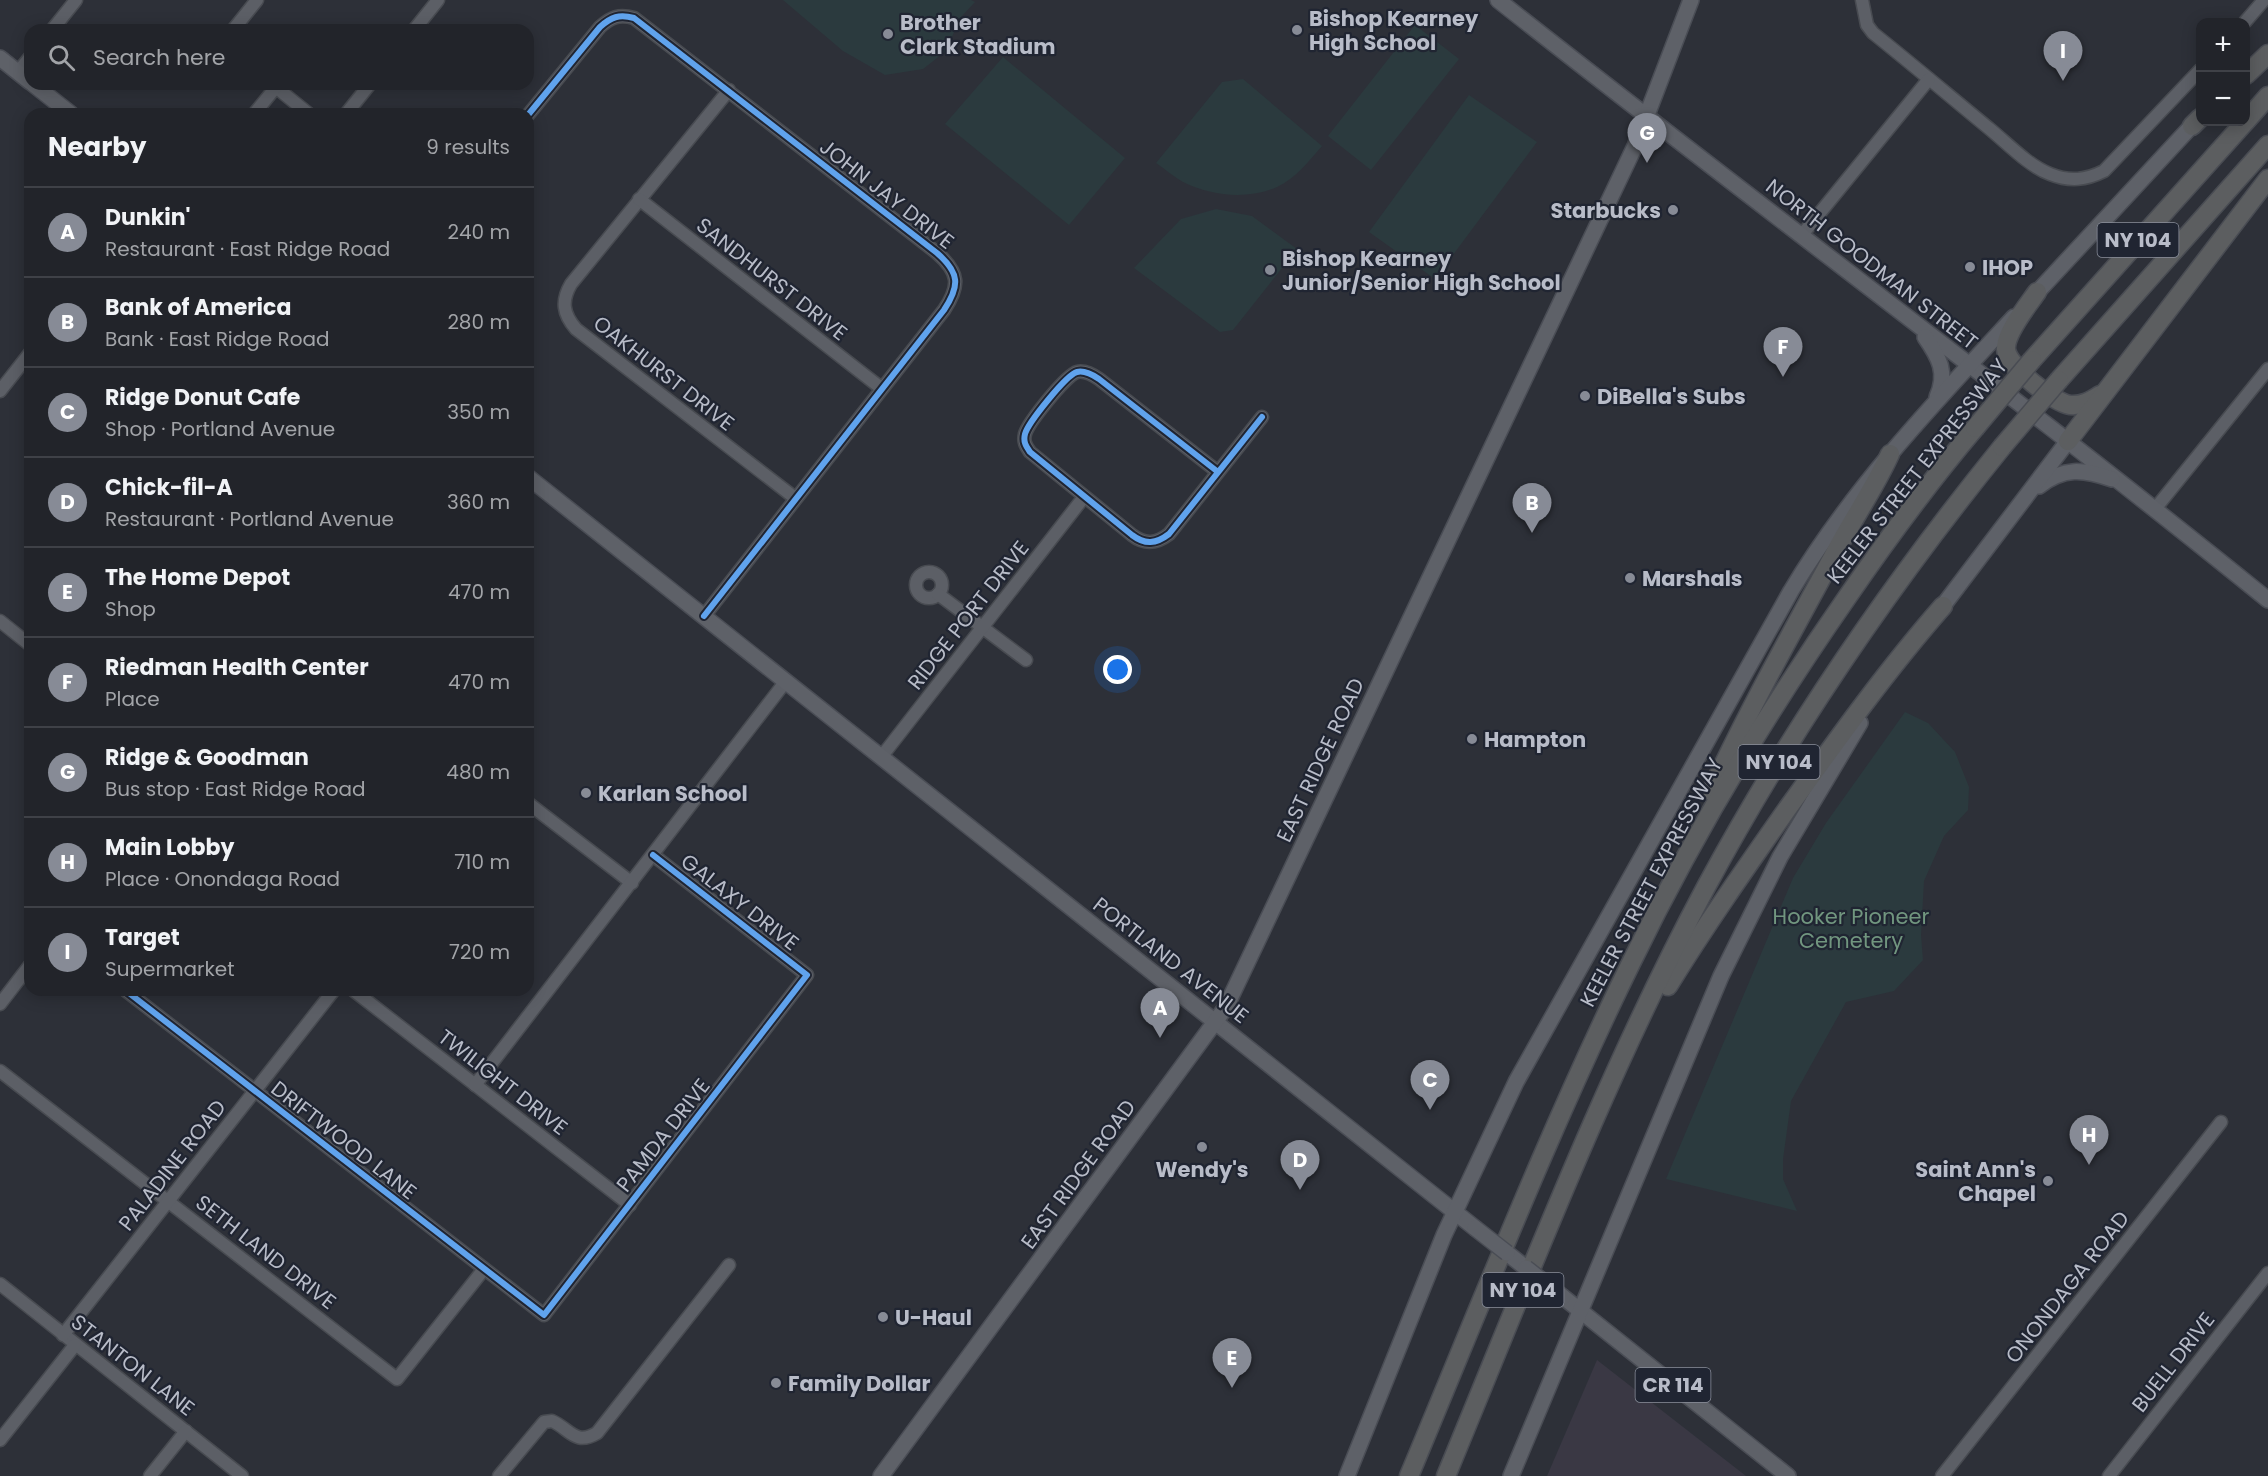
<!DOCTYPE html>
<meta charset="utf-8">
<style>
:root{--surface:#22242a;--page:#2e3036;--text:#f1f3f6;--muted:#a2a4a8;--line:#3f4147;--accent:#878b96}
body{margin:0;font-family:Poppins,sans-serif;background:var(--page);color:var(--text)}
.controls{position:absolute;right:18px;top:18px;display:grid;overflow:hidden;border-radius:12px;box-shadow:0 3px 15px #0003}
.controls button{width:54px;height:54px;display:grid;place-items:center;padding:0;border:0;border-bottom:2px solid var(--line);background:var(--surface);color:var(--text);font:30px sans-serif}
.you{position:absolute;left:1118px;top:670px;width:21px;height:21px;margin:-15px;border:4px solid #fff;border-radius:50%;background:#1a73e8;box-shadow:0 0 0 9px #1a73e833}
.badge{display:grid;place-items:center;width:39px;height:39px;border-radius:50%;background:var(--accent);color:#fff;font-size:20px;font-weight:700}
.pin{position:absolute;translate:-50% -50px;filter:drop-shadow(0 2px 3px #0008)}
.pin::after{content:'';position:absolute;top:32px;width:21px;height:18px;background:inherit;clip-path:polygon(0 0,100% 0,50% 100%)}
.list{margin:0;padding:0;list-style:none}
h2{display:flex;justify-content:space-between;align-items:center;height:78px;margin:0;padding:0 24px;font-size:26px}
h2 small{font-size:20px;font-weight:400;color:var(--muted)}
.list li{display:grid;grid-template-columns:39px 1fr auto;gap:18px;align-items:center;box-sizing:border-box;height:90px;padding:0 24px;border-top:2px solid var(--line)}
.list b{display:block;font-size:22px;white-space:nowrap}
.list p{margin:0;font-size:20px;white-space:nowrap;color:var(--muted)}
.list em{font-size:20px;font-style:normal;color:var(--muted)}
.icon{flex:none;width:33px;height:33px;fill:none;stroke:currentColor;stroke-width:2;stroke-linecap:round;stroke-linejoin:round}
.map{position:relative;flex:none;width:2268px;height:1476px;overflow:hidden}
.search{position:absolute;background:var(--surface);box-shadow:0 3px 15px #0003;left:24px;top:24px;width:510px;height:66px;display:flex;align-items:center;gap:15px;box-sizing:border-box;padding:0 21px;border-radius:18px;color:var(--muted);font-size:22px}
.panel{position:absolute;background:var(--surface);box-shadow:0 3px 15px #0003;left:24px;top:108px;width:510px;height:888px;border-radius:18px}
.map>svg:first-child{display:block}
</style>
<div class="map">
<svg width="2268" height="1476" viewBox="0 0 2268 1476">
<rect width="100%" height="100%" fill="#2d3038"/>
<!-- medical -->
<polygon fill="#3a3844" points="1597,1360 1746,1476 1547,1476"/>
<!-- green -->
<g fill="#2b3a3e">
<polygon points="783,0 971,0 975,2 960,18 946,51 923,69 885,75 843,51"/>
<polygon points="1415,25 1459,59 1371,170 1328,136"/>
<polygon points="1003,57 1125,158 1069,225 945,124"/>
<path d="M1243,79l79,67c-13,15 -27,33 -45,41 -30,13 -65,9 -94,-5 -9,-5 -18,-13 -27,-19l66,-81z"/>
<polygon points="1469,95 1537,142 1435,279 1369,232"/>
<polygon points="1216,209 1252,216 1297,249 1233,330 1220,332 1134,268 1181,219"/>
<polygon points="1905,712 1928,723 1955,752 1969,787 1968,810 1944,836 1924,881 1921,935 1923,960 1894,991 1846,1002 1791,1101 1783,1159 1783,1179 1797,1211 1666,1179 1793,878 1826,823"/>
</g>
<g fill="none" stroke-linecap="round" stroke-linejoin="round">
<defs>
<g id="minor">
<path d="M1862,0l5,25 6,8c40,32 79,65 118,97 18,15 38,36 59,44 20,8 36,6 54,-3l96,-101"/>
<polyline points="2245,22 2264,0"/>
<polyline points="52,30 76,0"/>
<polyline points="233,30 257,0"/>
<polyline points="414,30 438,0"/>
<polyline points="18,72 30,57"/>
<polyline points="272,84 309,114"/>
<path d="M729,90l-158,194c-10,17 -8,30 5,45l219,169"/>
<polyline points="254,114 276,87"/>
<polyline points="346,114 370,84"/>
<path d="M528,115l72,-88c11,-10 19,-13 34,-9l303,235c23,20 23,33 7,57l-240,306"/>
<polyline points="639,199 881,388"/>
<polyline points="1801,236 1929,79"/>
<polyline points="0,391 30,353"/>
<path d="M1218,472l-119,-93c-6,-4 -14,-9 -22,-7 -11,3 -49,51 -52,62 -2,8 1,12 5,18l102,83c13,10 24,9 37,-1l93,-117"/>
<polyline points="2155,509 2268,369"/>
<circle cx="929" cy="585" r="13"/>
<polyline points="938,594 1026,660"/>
<polyline points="0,621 30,645"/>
<polyline points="882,756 1084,497"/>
<polyline points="528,803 632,883"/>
<polyline points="125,990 544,1315 807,975 653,855"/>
<polyline points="353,990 630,1205"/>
<polyline points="0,1004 30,965"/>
<polyline points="0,1071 397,1379 484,1269"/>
<polyline points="475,1085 786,681"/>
<polyline points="0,1284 242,1476"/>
<polyline points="63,1335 334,990"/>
<polyline points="0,1440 75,1345"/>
<polyline points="150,1476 186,1431"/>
<path d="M499,1476l45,-54 8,-1c18,8 23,25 45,12l132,-168"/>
<polyline points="1942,1476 2221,1122"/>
<polyline points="2109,1476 2268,1273"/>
</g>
<g id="major">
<path d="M1498,0c255,202 517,395 770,600"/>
<polyline points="0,58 30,82"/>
<polyline points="33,84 71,114"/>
<polyline points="2031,299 2198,119"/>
<path d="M1925,337c14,20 23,36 12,60"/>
<polyline points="528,477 1475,1228"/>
<path d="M2039,486c25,-19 44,-17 73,-7"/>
<polyline points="1936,615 2068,441"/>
<polyline points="1507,1253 1526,1268"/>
<polyline points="1563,1297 1788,1476"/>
<polyline points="881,1476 1226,1007 1635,146 1691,0"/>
<path d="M1347,1476l97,-241 72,-153 275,-491c61,-102 143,-188 223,-274"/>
<polyline points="1511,1476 1721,976 1780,857 1860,723"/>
</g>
<g id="highway">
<polyline points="2246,75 2268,54"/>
<polyline points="2246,121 2268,96"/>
<polyline points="2192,126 2200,118"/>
<path d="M2037,292c-9,13 -32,41 -31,57 1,17 48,54 64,56 12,1 21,-4 30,-10"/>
<polyline points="2032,360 2245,122"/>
<polyline points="2059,380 2268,145"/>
<polyline points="2068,441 2268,179"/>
<path d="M1711,791c39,-84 85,-166 130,-249 16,-29 35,-57 49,-88"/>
<path d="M1668,986c37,-60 77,-117 117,-174 51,-71 101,-141 158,-206"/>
<path d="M1409,1476c72,-172 140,-346 222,-513 62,-128 136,-251 217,-367 40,-58 82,-115 127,-168"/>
<path d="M1446,1476c82,-198 159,-400 260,-589 84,-156 185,-303 296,-440"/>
</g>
</defs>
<!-- minor casing -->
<use href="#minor" stroke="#484b51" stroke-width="15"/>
<!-- major casing -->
<use href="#major" stroke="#4a4d55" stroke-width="18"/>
<!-- highway casing -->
<use href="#highway" stroke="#494c53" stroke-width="21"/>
<!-- minor -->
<use href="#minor" stroke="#5c5f66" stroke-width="12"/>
<!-- major -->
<use href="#major" stroke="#5e6168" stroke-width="15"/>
<!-- highway -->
<use href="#highway" stroke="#5c5e60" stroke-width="18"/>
<defs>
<g id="major-bridge">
<polyline points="1475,1228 1507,1253"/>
<polyline points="1526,1268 1563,1297"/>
</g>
<g id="highway-bridge">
<polyline points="1975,428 2032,360"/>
<polyline points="2002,447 2059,380"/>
</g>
</defs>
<!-- major-bridge casing -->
<use href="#major-bridge" stroke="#4a4d55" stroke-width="18" stroke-linecap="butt"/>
<!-- highway-bridge casing -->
<use href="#highway-bridge" stroke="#494c53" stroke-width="21" stroke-linecap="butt"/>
<!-- major-bridge -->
<use href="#major-bridge" stroke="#5e6168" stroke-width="15"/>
<!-- highway-bridge -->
<use href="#highway-bridge" stroke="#5c5e60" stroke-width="18"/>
<defs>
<g id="cycleway">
<path d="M528,115l72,-88c11,-10 19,-13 34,-9l303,235c23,20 23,33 7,57l-240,306"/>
<path d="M1218,472l-119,-93c-6,-4 -14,-9 -22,-7 -11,3 -49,51 -52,62 -2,8 1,12 5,18l102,83c13,10 24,9 37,-1l93,-117"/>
<polyline points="125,990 544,1315 807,975 653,855"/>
</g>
</defs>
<!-- cycleway casing -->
<use href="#cycleway" stroke="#202532" stroke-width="10"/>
<!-- cycleway -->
<use href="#cycleway" stroke="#60a3ed" stroke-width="6"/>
</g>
<!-- markers -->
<g fill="#878b96" stroke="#202532" stroke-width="2">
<circle cx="1297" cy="30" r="6"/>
<circle cx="888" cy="34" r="6"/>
<circle cx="1673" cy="210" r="6"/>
<circle cx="1970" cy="267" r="6"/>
<circle cx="1270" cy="270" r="6"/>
<circle cx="1585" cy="396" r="6"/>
<circle cx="1630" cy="578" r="6"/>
<circle cx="1472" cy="739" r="6"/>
<circle cx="586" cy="793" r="6"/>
<circle cx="1202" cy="1147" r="6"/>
<circle cx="2048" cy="1181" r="6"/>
<circle cx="883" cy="1317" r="6"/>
<circle cx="776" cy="1383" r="6"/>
</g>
<g text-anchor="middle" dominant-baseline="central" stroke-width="4.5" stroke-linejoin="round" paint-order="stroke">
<!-- shield labels -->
<g fill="#202532" stroke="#8a8f9b" stroke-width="1.5">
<rect x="2097.5" y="223" width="81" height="34" rx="4.5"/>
<rect x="1738.5" y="745" width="81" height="34" rx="4.5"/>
<rect x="1482.5" y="1273" width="81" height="34" rx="4.5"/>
<rect x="1635.5" y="1368" width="75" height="34" rx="4.5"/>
</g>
<g font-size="20" font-weight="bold" fill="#b8bcc8">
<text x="2138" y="240">NY 104</text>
<text x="1779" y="762">NY 104</text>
<text x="1523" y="1290">NY 104</text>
<text x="1673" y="1385">CR 114</text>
</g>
<!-- poi labels -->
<g font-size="21" font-weight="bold" fill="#b8bcc8" stroke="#202532" text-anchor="start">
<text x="1309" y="18">Bishop Kearney<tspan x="1309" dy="24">High School</tspan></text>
<text x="900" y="22">Brother<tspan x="900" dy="24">Clark Stadium</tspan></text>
<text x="1661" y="210" text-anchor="end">Starbucks</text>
<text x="1282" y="258">Bishop Kearney<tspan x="1282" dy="24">Junior/Senior High School</tspan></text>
<text x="1982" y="267">IHOP</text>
<text x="1597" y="396">DiBella's Subs</text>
<text x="1642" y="578">Marshals</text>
<text x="1484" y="739">Hampton</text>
<text x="598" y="793">Karlan School</text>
<text x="1202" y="1169" text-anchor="middle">Wendy's</text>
<text x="2036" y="1169" text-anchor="end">Saint Ann's<tspan x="2036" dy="24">Chapel</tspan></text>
<text x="895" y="1317">U-Haul</text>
<text x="788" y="1383">Family Dollar</text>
</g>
<!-- street labels -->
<g font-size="21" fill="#b8bcc8" stroke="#202532">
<text transform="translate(887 194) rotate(38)">JOHN JAY DRIVE</text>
<text transform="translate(1872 264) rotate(38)">NORTH GOODMAN STREET</text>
<text transform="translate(772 279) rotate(38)">SANDHURST DRIVE</text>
<text transform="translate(664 373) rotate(38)">OAKHURST DRIVE</text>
<text transform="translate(1917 471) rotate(-52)">KEELER STREET EXPRESSWAY</text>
<text transform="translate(968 615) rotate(-52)">RIDGE PORT DRIVE</text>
<text transform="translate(1320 760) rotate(-65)">EAST RIDGE ROAD</text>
<text transform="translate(1651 882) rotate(-62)">KEELER STREET EXPRESSWAY</text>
<text transform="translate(740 902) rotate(38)">GALAXY DRIVE</text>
<text transform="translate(1171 960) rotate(38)">PORTLAND AVENUE</text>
<text transform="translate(503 1082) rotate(38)">TWILIGHT DRIVE</text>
<text transform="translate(663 1135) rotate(-52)">PAMDA DRIVE</text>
<text transform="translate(344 1140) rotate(38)">DRIFTWOOD LANE</text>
<text transform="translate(172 1165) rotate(-52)">PALADINE ROAD</text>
<text transform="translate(1078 1174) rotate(-54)">EAST RIDGE ROAD</text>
<text transform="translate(266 1252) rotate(38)">SETH LAND DRIVE</text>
<text transform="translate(2067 1287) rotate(-52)">ONONDAGA ROAD</text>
<text transform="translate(2173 1362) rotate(-52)">BUELL DRIVE</text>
<text transform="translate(133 1365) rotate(38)">STANTON LANE</text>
</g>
<!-- park labels -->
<g font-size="21" fill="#71967f" stroke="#202532">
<text x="1851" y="916">Hooker Pioneer<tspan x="1851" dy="24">Cemetery</tspan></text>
</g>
</g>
</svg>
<div class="controls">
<button>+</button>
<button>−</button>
</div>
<div class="you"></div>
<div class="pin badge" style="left:1160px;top:1038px">A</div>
<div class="pin badge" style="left:1532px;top:533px">B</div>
<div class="pin badge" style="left:1430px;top:1110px">C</div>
<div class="pin badge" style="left:1300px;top:1190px">D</div>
<div class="pin badge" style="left:1232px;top:1388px">E</div>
<div class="pin badge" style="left:1783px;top:377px">F</div>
<div class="pin badge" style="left:1647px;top:163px">G</div>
<div class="pin badge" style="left:2089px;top:1165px">H</div>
<div class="pin badge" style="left:2063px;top:81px">I</div>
<div class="search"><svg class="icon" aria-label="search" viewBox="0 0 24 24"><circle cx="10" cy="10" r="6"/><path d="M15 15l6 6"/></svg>Search here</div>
<section class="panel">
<h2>Nearby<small>9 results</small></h2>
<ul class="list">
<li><span class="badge">A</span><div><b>Dunkin'</b><p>Restaurant · East Ridge Road</p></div><em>240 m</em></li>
<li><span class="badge">B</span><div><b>Bank of America</b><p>Bank · East Ridge Road</p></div><em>280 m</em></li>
<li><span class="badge">C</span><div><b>Ridge Donut Cafe</b><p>Shop · Portland Avenue</p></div><em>350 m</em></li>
<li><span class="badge">D</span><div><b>Chick-fil-A</b><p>Restaurant · Portland Avenue</p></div><em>360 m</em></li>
<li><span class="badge">E</span><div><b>The Home Depot</b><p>Shop</p></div><em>470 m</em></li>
<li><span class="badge">F</span><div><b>Riedman Health Center</b><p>Place</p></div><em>470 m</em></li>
<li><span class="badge">G</span><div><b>Ridge &amp; Goodman</b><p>Bus stop · East Ridge Road</p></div><em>480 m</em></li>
<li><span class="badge">H</span><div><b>Main Lobby</b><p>Place · Onondaga Road</p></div><em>710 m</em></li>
<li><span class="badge">I</span><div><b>Target</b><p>Supermarket</p></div><em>720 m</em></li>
</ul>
</section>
</div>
